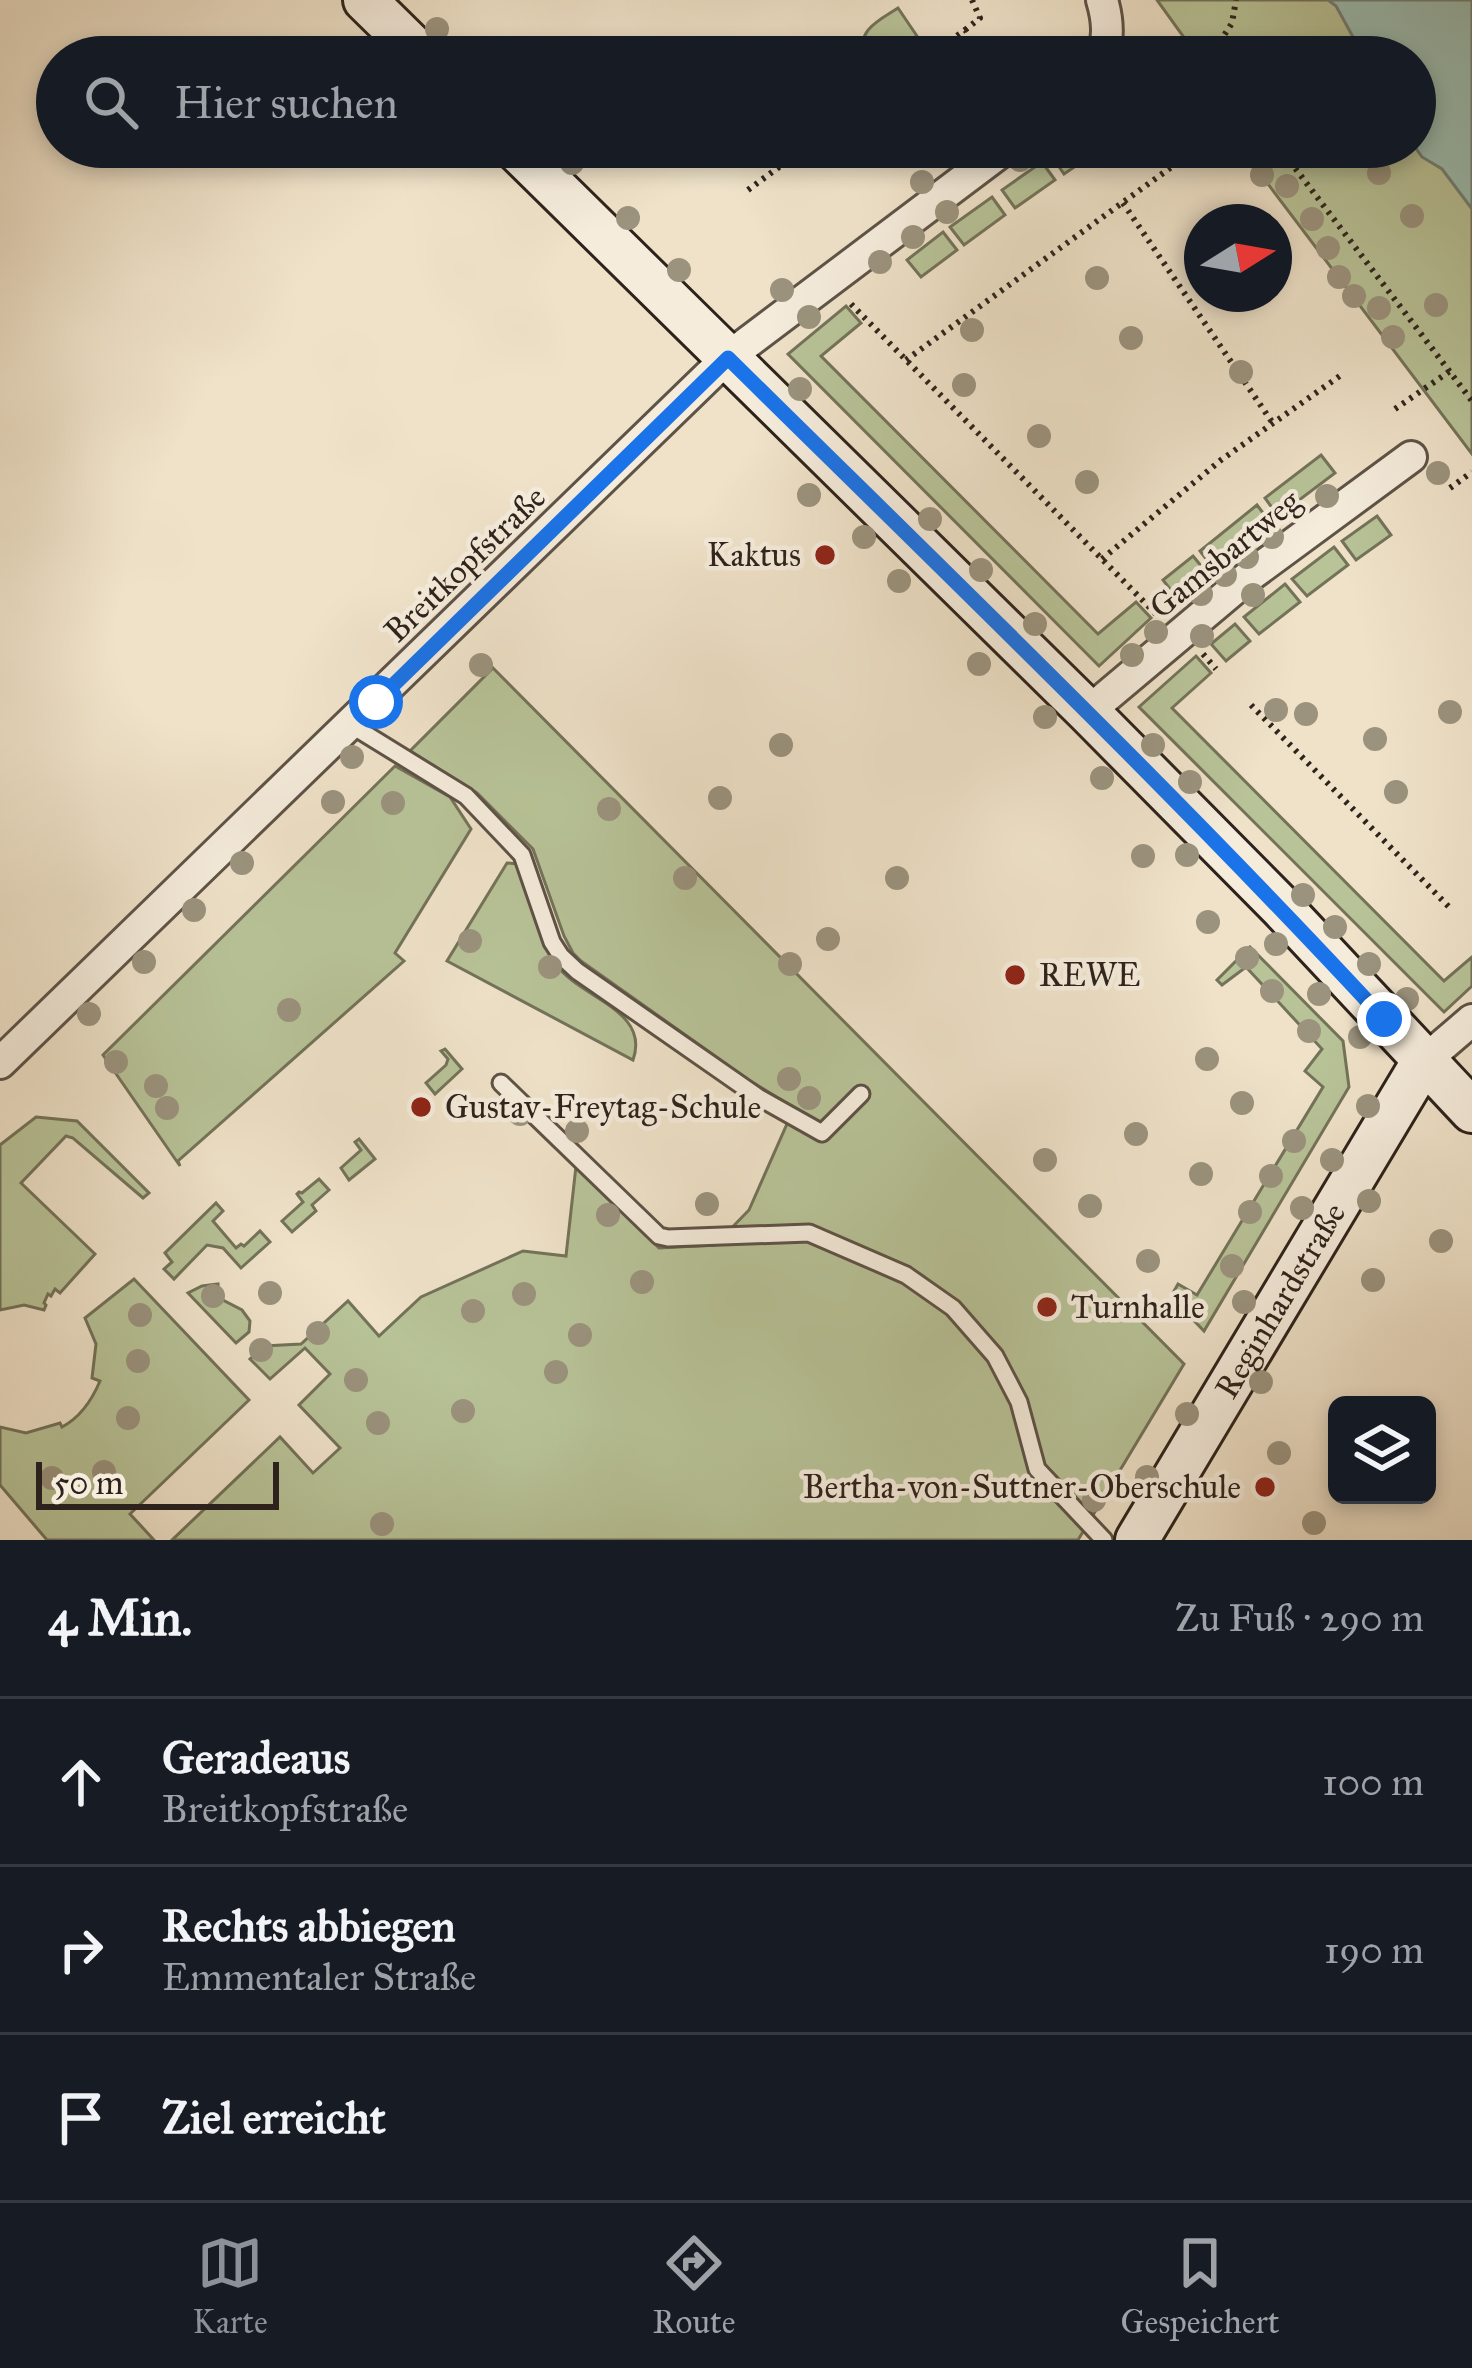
<!DOCTYPE html>
<html lang="de">
<meta charset="utf-8">
<style>
:root{--surface:#171b24;--page:#242831;--text:#f1f3f6;--muted:#9ea1a6;--line:#363941;--accent:#8c9099}
body{margin:0;font-family:"IM FELL Great Primer",serif;background:var(--page);color:var(--text)}
.controls{position:absolute;right:36px;bottom:36px;display:grid;overflow:hidden;border-radius:18px;box-shadow:0 6px 18px #0003}
.controls button{width:108px;height:108px;display:grid;place-items:center;padding:0;border:0;border-bottom:3px solid var(--line);background:var(--surface);color:var(--text);font:60px sans-serif}
.compass{position:absolute;left:1184px;top:204px;width:108px;height:108px;border-radius:50%;background:var(--surface);box-shadow:0 6px 18px #0003;rotate:79deg}
.scale{position:absolute;left:36px;bottom:30px;width:243px;box-sizing:border-box;padding-left:12px;border:6px solid #2e231c;border-top:0;font-size:33px;line-height:42px;white-space:nowrap;color:#2e231c;-webkit-text-stroke:9px #f5ecdc;paint-order:stroke}
.stop{position:absolute;width:36px;height:36px;margin:-27px;border:9px solid #1a73e8;border-radius:50%;background:#fff}
.stop.end{background:#1a73e8;border-color:#fff;box-shadow:0 3px 12px #0008}
.list{margin:0;padding:0;list-style:none}
h2{display:flex;justify-content:space-between;align-items:center;height:156px;margin:0;padding:0 48px;font-size:51px}
h2 small{font-size:39px;font-weight:400;color:var(--muted)}
.list li{display:grid;grid-template-columns:78px 1fr auto;gap:36px;align-items:center;box-sizing:border-box;height:168px;padding:0 48px;border-top:3px solid var(--line)}
.list b{display:block;font-size:45px;white-space:nowrap}
.list p{margin:0;font-size:39px;white-space:nowrap;color:var(--muted)}
.list em{font-size:39px;font-style:normal;color:var(--muted)}
.icon{flex:none;width:66px;height:66px;fill:none;stroke:currentColor;stroke-width:2;stroke-linecap:round;stroke-linejoin:round}
.map{position:relative;flex:none;width:1472px;height:1540px;overflow:hidden}
.search{position:absolute;background:var(--surface);box-shadow:0 6px 18px #0003;left:36px;right:36px;top:36px;height:132px;display:flex;align-items:center;gap:30px;box-sizing:border-box;padding:0 42px;border-radius:66px;color:var(--muted);font-size:45px}
.sheet{height:660px;background:var(--surface)}
nav{display:flex;justify-content:space-around;align-items:center;box-sizing:border-box;height:168px;border-top:3px solid var(--line);background:var(--surface);font-size:33px;color:var(--muted)}
nav a{display:grid;justify-items:center;gap:6px}
nav .on{color:var(--accent)}
.map>svg:first-child{display:block}
</style>
<div class="map">
<svg width="1472" height="1540" viewBox="0 0 1472 1540">
<rect width="100%" height="100%" fill="#efe2c9"/>
<filter id="stains"><feTurbulence type="fractalNoise" baseFrequency=".00167" numOctaves="4"/><feColorMatrix values="0 0 0 0 .2 0 0 0 0 .09 0 0 0 0 .02 0 0 0 .5 -.17"/></filter>
<radialGradient id="worn" r=".72"><stop offset=".6" stop-color="#630" stop-opacity="0"/><stop offset="1" stop-color="#630" stop-opacity=".3"/></radialGradient>
<!-- green -->
<g fill="#b8c398" stroke="#73735a" stroke-width="3">
<polygon points="1157,0 1472,0 1472,454 1240,147 1415,147 1415,57 1198,57"/>
<path d="M898,8l19,28 -30,21h-23c-8,-27 14,-36 34,-49z"/>
<polygon points="1063,147 1095,147 1098,151 1064,174 1051,155"/>
<polygon points="1042,162 1055,180 1015,208 1002,190"/>
<polygon points="992,197 1005,215 964,245 950,227"/>
<polygon points="943,232 957,250 921,277 907,260"/>
<polygon points="846,306 861,323 821,356 1098,634 1136,602 1151,618 1099,666 788,354"/>
<polygon points="1321,455 1335,473 1278,516 1265,498"/>
<polygon points="1257,505 1270,522 1213,568 1200,551"/>
<polygon points="1377,516 1391,535 1356,560 1342,541"/>
<polygon points="1334,547 1348,565 1307,596 1292,579"/>
<polygon points="1193,556 1207,573 1177,598 1163,580"/>
<polygon points="1285,584 1300,602 1259,634 1244,617"/>
<polygon points="1235,624 1250,641 1226,661 1211,644"/>
<polygon points="1196,656 1211,673 1172,708 1444,981 1472,957 1472,986 1444,1012 1139,707"/>
<polygon points="493,668 1184,1364 1078,1540 172,1540 280,1437 313,1473 340,1448 299,1405 330,1374 305,1348 270,1379 250,1359 264,1346 301,1344 348,1301 379,1336 421,1297 523,1251 566,1256 576,1166 659,1248 715,1245 749,1210 794,1108 749,1080 581,961 573,953 564,936 533,849 477,793 410,751"/>
<polygon points="395,766 450,797 471,829 395,953 404,961 178,1161 180,1166 103,1055"/>
<path d="M507,863l11,1c11,32 19,71 37,99 23,35 96,46 78,97l-186,-99z"/>
<polygon points="1250,947 1343,1041 1349,1087 1204,1331 1176,1302 1173,1293 1178,1284 1197,1295 1323,1087 1305,1071 1322,1049 1246,967 1222,985 1217,980"/>
<polygon points="445,1049 462,1069 435,1094 426,1083 446,1065 448,1059 441,1051"/>
<polygon points="36,1117 77,1121 149,1193 143,1198 73,1138 66,1136 21,1183 95,1254 60,1293 55,1289 51,1296 48,1294 44,1303 46,1305 44,1310 24,1305 0,1310 0,1145"/>
<polygon points="359,1139 375,1159 349,1180 341,1168 361,1150 355,1142"/>
<polygon points="319,1179 329,1190 312,1205 316,1211 292,1232 282,1221 303,1202 297,1194 299,1192 302,1193"/>
<polygon points="216,1203 223,1211 213,1221 236,1248 241,1244 244,1246 260,1231 270,1242 241,1268 223,1248 207,1245 174,1279 164,1269 172,1262 165,1253"/>
<path d="M134,1279l115,121 -119,114 24,26h-107l-47,-55v-58l26,6 34,-10 2,4c19,-10 30,-27 38,-46l-8,-3 4,-34 -11,-26z"/>
<polygon points="218,1284 219,1298 242,1310 250,1321 249,1332 236,1343 188,1293 202,1286"/>
</g>
<!-- water -->
<polygon fill="#9abeb3" stroke="#6f8077" stroke-width="3" points="1328,0 1472,0 1472,209 1442,169 1422,157 1415,147 1415,57 1364,57 1336,6"/>
<g fill="none" stroke-linecap="round" stroke-linejoin="round">
<defs>
<g id="lane">
<polyline points="351,725 466,796 522,855 552,942 561,956 577,971 758,1097 822,1133 861,1094"/>
<polyline points="501,1083 659,1236 668,1238 809,1233 906,1275 953,1308 995,1356 1019,1402 1037,1469 1104,1540"/>
</g>
<g id="street">
<path d="M1102,0c6,20 7,37 1,57"/>
<polyline points="1088,712 1252,574 1411,457"/>
<polyline points="1423,1062 1472,1020"/>
<polyline points="0,1063 727,358 1007,147"/>
</g>
<g id="secondary">
<polyline points="365,0 423,57"/>
<polyline points="514,147 1088,712 1280,906 1472,1111"/>
<path id="s1" d="M1137,1540l286,-478"/>
</g>
</defs>
<!-- lane casing -->
<use href="#lane" stroke="#5e5347" stroke-width="21"/>
<!-- street casing -->
<use href="#street" stroke="#5e5347" stroke-width="36"/>
<!-- secondary casing -->
<use href="#secondary" stroke="#2e231c" stroke-width="48"/>
<!-- path -->
<g stroke="#2e231c" stroke-width="6" stroke-dasharray="3 6" stroke-linecap="butt">
<polyline points="965,30 980,18 972,0"/>
<polyline points="928,57 965,30 969,34"/>
<polyline points="1210,57 1232,23 1236,0"/>
<polyline points="1279,147 1472,401"/>
<polyline points="748,190 806,147"/>
<polyline points="1123,203 1272,422"/>
<polyline points="851,304 1157,615"/>
<polyline points="906,360 1177,163"/>
<polyline points="1395,409 1450,371"/>
<polyline points="1450,488 1472,472"/>
<polyline points="1102,559 1221,460 1344,373"/>
<polyline points="1203,654 1216,669"/>
<polyline points="1251,705 1451,909"/>
</g>
<!-- lane -->
<use href="#lane" stroke="#f5ecdc" stroke-width="15"/>
<!-- street -->
<use href="#street" stroke="#f5ecdc" stroke-width="30"/>
<!-- secondary -->
<use href="#secondary" stroke="#f5ecdc" stroke-width="42"/>
</g>
<!-- trees -->
<g fill="#9b937e">
<circle cx="437" cy="29" r="12"/>
<circle cx="1020" cy="160" r="12"/>
<circle cx="572" cy="163" r="12"/>
<circle cx="1379" cy="173" r="12"/>
<circle cx="1262" cy="175" r="12"/>
<circle cx="922" cy="182" r="12"/>
<circle cx="1287" cy="186" r="12"/>
<circle cx="947" cy="212" r="12"/>
<circle cx="1412" cy="216" r="12"/>
<circle cx="628" cy="218" r="12"/>
<circle cx="1312" cy="219" r="12"/>
<circle cx="913" cy="237" r="12"/>
<circle cx="1328" cy="248" r="12"/>
<circle cx="880" cy="262" r="12"/>
<circle cx="679" cy="270" r="12"/>
<circle cx="1339" cy="277" r="12"/>
<circle cx="1097" cy="278" r="12"/>
<circle cx="782" cy="290" r="12"/>
<circle cx="1354" cy="296" r="12"/>
<circle cx="1436" cy="305" r="12"/>
<circle cx="1379" cy="308" r="12"/>
<circle cx="809" cy="317" r="12"/>
<circle cx="972" cy="330" r="12"/>
<circle cx="1393" cy="337" r="12"/>
<circle cx="1131" cy="338" r="12"/>
<circle cx="1241" cy="372" r="12"/>
<circle cx="964" cy="385" r="12"/>
<circle cx="800" cy="389" r="12"/>
<circle cx="1039" cy="436" r="12"/>
<circle cx="1438" cy="473" r="12"/>
<circle cx="1087" cy="482" r="12"/>
<circle cx="809" cy="495" r="12"/>
<circle cx="1327" cy="496" r="12"/>
<circle cx="930" cy="519" r="12"/>
<circle cx="864" cy="537" r="12"/>
<circle cx="1272" cy="537" r="12"/>
<circle cx="1247" cy="557" r="12"/>
<circle cx="981" cy="570" r="12"/>
<circle cx="1225" cy="575" r="12"/>
<circle cx="899" cy="581" r="12"/>
<circle cx="1201" cy="594" r="12"/>
<circle cx="1253" cy="595" r="12"/>
<circle cx="1035" cy="624" r="12"/>
<circle cx="1156" cy="632" r="12"/>
<circle cx="1202" cy="636" r="12"/>
<circle cx="1132" cy="655" r="12"/>
<circle cx="979" cy="664" r="12"/>
<circle cx="481" cy="665" r="12"/>
<circle cx="1276" cy="710" r="12"/>
<circle cx="1450" cy="712" r="12"/>
<circle cx="1306" cy="714" r="12"/>
<circle cx="1045" cy="717" r="12"/>
<circle cx="1375" cy="739" r="12"/>
<circle cx="781" cy="745" r="12"/>
<circle cx="1153" cy="745" r="12"/>
<circle cx="352" cy="757" r="12"/>
<circle cx="1102" cy="778" r="12"/>
<circle cx="1190" cy="782" r="12"/>
<circle cx="1396" cy="792" r="12"/>
<circle cx="720" cy="798" r="12"/>
<circle cx="333" cy="802" r="12"/>
<circle cx="393" cy="803" r="12"/>
<circle cx="609" cy="809" r="12"/>
<circle cx="1187" cy="855" r="12"/>
<circle cx="1143" cy="856" r="12"/>
<circle cx="242" cy="863" r="12"/>
<circle cx="685" cy="878" r="12"/>
<circle cx="897" cy="878" r="12"/>
<circle cx="1303" cy="895" r="12"/>
<circle cx="194" cy="910" r="12"/>
<circle cx="1208" cy="922" r="12"/>
<circle cx="1335" cy="927" r="12"/>
<circle cx="828" cy="939" r="12"/>
<circle cx="470" cy="941" r="12"/>
<circle cx="1276" cy="944" r="12"/>
<circle cx="1247" cy="958" r="12"/>
<circle cx="144" cy="962" r="12"/>
<circle cx="790" cy="964" r="12"/>
<circle cx="1369" cy="964" r="12"/>
<circle cx="550" cy="967" r="12"/>
<circle cx="1272" cy="991" r="12"/>
<circle cx="1319" cy="994" r="12"/>
<circle cx="1407" cy="999" r="12"/>
<circle cx="289" cy="1010" r="12"/>
<circle cx="89" cy="1014" r="12"/>
<circle cx="1309" cy="1031" r="12"/>
<circle cx="1360" cy="1037" r="12"/>
<circle cx="1207" cy="1059" r="12"/>
<circle cx="116" cy="1062" r="12"/>
<circle cx="789" cy="1079" r="12"/>
<circle cx="156" cy="1086" r="12"/>
<circle cx="809" cy="1098" r="12"/>
<circle cx="1242" cy="1103" r="12"/>
<circle cx="1368" cy="1106" r="12"/>
<circle cx="167" cy="1108" r="12"/>
<circle cx="520" cy="1114" r="12"/>
<circle cx="577" cy="1131" r="12"/>
<circle cx="1136" cy="1134" r="12"/>
<circle cx="1294" cy="1141" r="12"/>
<circle cx="1045" cy="1160" r="12"/>
<circle cx="1332" cy="1160" r="12"/>
<circle cx="1201" cy="1174" r="12"/>
<circle cx="1271" cy="1176" r="12"/>
<circle cx="1369" cy="1201" r="12"/>
<circle cx="707" cy="1204" r="12"/>
<circle cx="1090" cy="1206" r="12"/>
<circle cx="1302" cy="1208" r="12"/>
<circle cx="1250" cy="1212" r="12"/>
<circle cx="608" cy="1215" r="12"/>
<circle cx="1441" cy="1241" r="12"/>
<circle cx="1148" cy="1261" r="12"/>
<circle cx="1232" cy="1266" r="12"/>
<circle cx="1373" cy="1280" r="12"/>
<circle cx="642" cy="1282" r="12"/>
<circle cx="270" cy="1293" r="12"/>
<circle cx="524" cy="1294" r="12"/>
<circle cx="213" cy="1296" r="12"/>
<circle cx="1244" cy="1302" r="12"/>
<circle cx="473" cy="1311" r="12"/>
<circle cx="140" cy="1315" r="12"/>
<circle cx="318" cy="1333" r="12"/>
<circle cx="580" cy="1335" r="12"/>
<circle cx="261" cy="1350" r="12"/>
<circle cx="138" cy="1361" r="12"/>
<circle cx="556" cy="1372" r="12"/>
<circle cx="356" cy="1380" r="12"/>
<circle cx="1261" cy="1382" r="12"/>
<circle cx="463" cy="1411" r="12"/>
<circle cx="1187" cy="1414" r="12"/>
<circle cx="128" cy="1418" r="12"/>
<circle cx="378" cy="1423" r="12"/>
<circle cx="1279" cy="1453" r="12"/>
<circle cx="104" cy="1472" r="12"/>
<circle cx="1147" cy="1477" r="12"/>
<circle cx="52" cy="1478" r="12"/>
<circle cx="1094" cy="1500" r="12"/>
<circle cx="1314" cy="1523" r="12"/>
<circle cx="382" cy="1524" r="12"/>
</g>
<g fill="none" stroke-linecap="round" stroke-linejoin="round">
<!-- route -->
<path stroke="#1a73e8" stroke-width="15" d="M376,702l352,-344c221,218 445,433 656,661"/>
</g>
<!-- markers -->
<g fill="#8f2418" stroke="#f5ecdc" stroke-width="4.5">
<circle cx="825" cy="555" r="12"/>
<circle cx="1015" cy="975" r="12"/>
<circle cx="421" cy="1107" r="12"/>
<circle cx="1047" cy="1307" r="12"/>
<circle cx="1265" cy="1487" r="12"/>
</g>
<g text-anchor="middle" dominant-baseline="central" stroke-width="9" stroke-linejoin="round" paint-order="stroke">
<!-- street labels -->
<g font-size="33" fill="#2e231c" stroke="#f5ecdc">
<text transform="translate(1225 554) rotate(-39)">Gamsbartweg</text>
<text transform="translate(465 564) rotate(-44)">Breitkopfstraße</text>
<text stroke="none"><textPath href="#s1" startOffset="279">Reginhardstraße</textPath></text>
</g>
<!-- poi labels -->
<g font-size="33" fill="#2e231c" stroke="#f5ecdc" text-anchor="start">
<text x="801" y="555" text-anchor="end">Kaktus</text>
<text x="1039" y="975">REWE</text>
<text x="445" y="1107">Gustav-Freytag-Schule</text>
<text x="1071" y="1307">Turnhalle</text>
<text x="1241" y="1487" text-anchor="end">Bertha-von-Suttner-Oberschule</text>
</g>
</g>
<rect width="100%" height="100%" filter="url(#stains)"/>
<rect width="100%" height="100%" fill="url(#worn)"/>
</svg>
<div class="controls">
<button><svg class="icon" aria-label="layers" viewBox="0 0 24 24"><path d="M12 4l9 5-9 5-9-5zM3 14l9 5 9-5"/></svg></button>
</div>
<svg class="compass" viewBox="-18 -18 36 36"><path d="M0-13l5 13h-10z" fill="#e53935"/><path d="M0 13l5-13h-10z" fill="#9ea1a6"/></svg>
<div class="scale">50 m</div>
<div class="stop" style="left:376px;top:702px"></div>
<div class="stop end" style="left:1384px;top:1019px"></div>
<div class="search"><svg class="icon" aria-label="search" viewBox="0 0 24 24"><circle cx="10" cy="10" r="6"/><path d="M15 15l6 6"/></svg>Hier suchen</div>
</div>
<section class="sheet">
<h2>4 Min.<small>Zu Fuß · 290 m</small></h2>
<ul class="list">
<li><svg class="icon" aria-label="ahead" viewBox="0 0 24 24"><path d="M12 20V5M6 11l6-6 6 6"/></svg><div><b>Geradeaus</b><p>Breitkopfstraße</p></div><em>100 m</em></li>
<li><svg class="icon" aria-label="right" viewBox="0 0 24 24"><path d="M7 20v-9h11M14 6l5 5-5 5"/></svg><div><b>Rechts abbiegen</b><p>Emmentaler Straße</p></div><em>190 m</em></li>
<li><svg class="icon" aria-label="arrive" viewBox="0 0 24 24"><path d="M6 21V4h12l-3 4 3 4H6"/></svg><div><b>Ziel erreicht</b></div></li>
</ul>
</section>
<nav>
<a class="on"><svg class="icon" aria-label="map" viewBox="0 0 24 24"><path d="M3 6l6-2 6 2 6-2v14l-6 2-6-2-6 2zM9 4v14M15 6v14"/></svg>Karte</a>
<a><svg class="icon" aria-label="directions" viewBox="0 0 24 24"><path d="M12 3l9 9-9 9-9-9zM9 14v-3h6M13 9l2 2-2 2"/></svg>Route</a>
<a><svg class="icon" aria-label="saved" viewBox="0 0 24 24"><path d="M7 4h10v16l-5-4-5 4z"/></svg>Gespeichert</a>
</nav>
